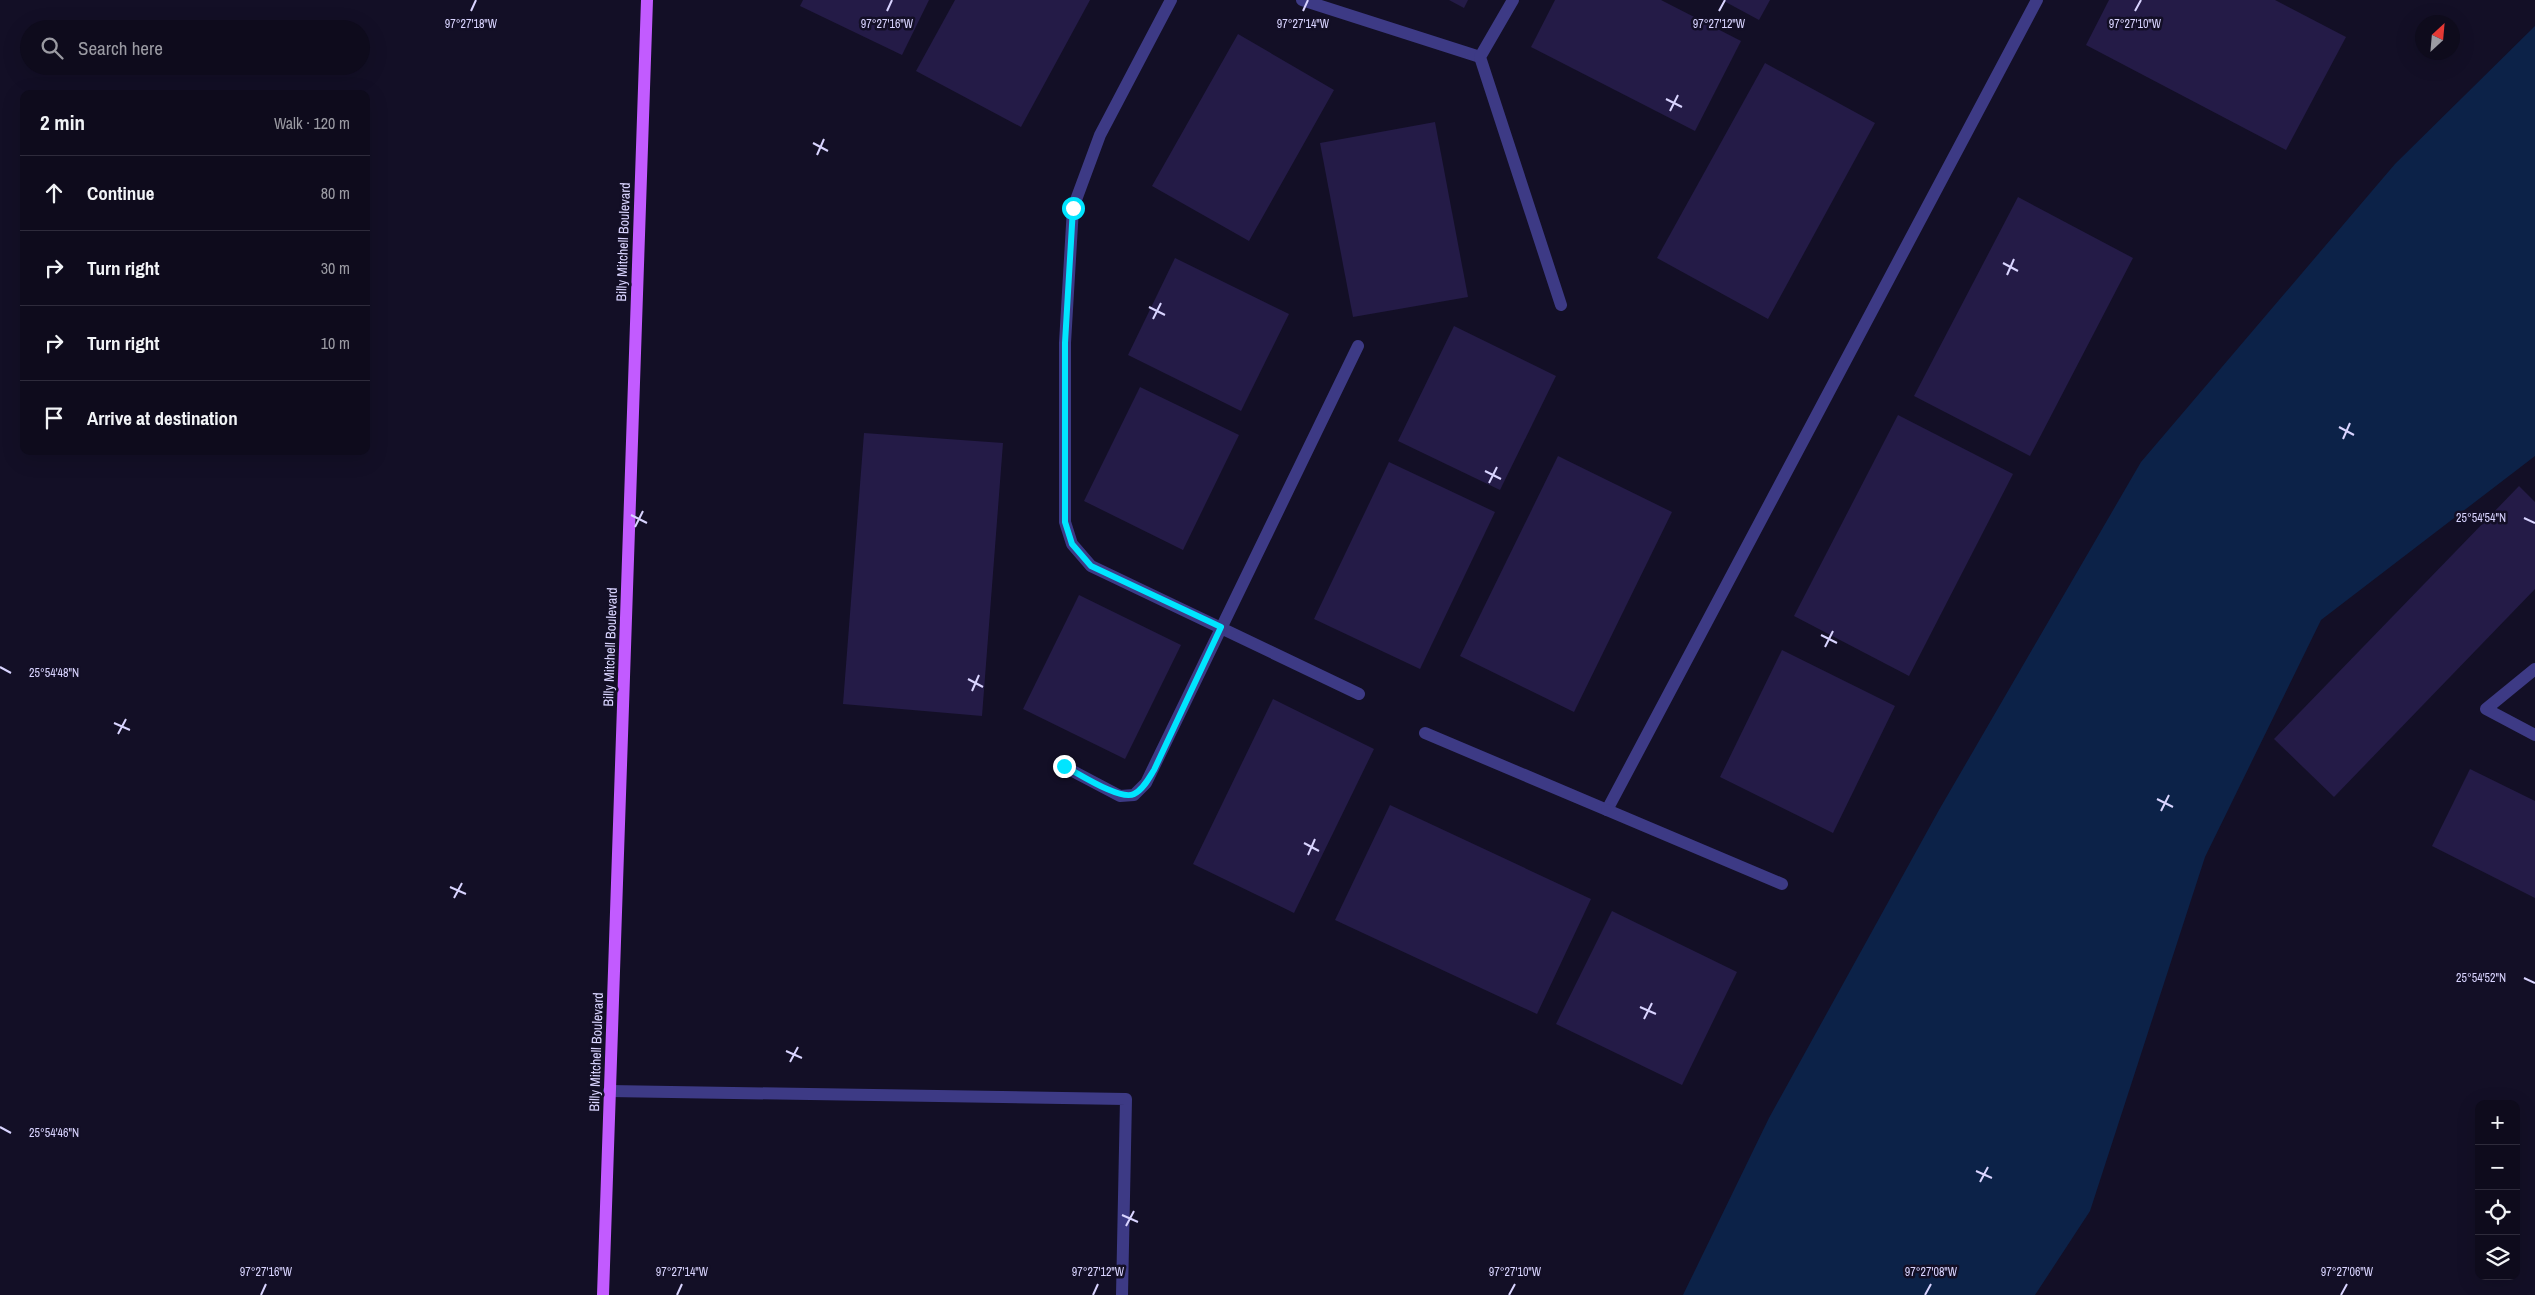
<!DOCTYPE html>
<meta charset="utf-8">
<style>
:root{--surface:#0e0b1c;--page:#1c1929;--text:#f1f3f6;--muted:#9b9ba3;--line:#2e2b3b}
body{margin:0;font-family:"Archivo Narrow",sans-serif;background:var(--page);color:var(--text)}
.controls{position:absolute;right:15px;bottom:15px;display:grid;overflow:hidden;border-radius:10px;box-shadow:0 5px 20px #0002}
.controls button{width:45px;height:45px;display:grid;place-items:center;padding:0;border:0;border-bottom:1px solid var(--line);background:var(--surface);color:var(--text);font:25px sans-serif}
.compass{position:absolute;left:2415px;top:15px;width:45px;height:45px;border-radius:50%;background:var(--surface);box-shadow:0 5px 20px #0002;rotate:26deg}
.stop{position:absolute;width:15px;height:15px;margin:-11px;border:4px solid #00e5ff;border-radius:50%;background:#fff}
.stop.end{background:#00e5ff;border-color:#fff;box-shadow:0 1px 5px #0008}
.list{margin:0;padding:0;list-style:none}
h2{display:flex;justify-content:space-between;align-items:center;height:65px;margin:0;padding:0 20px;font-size:21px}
h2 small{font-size:16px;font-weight:400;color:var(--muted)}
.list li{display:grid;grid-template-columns:32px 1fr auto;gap:15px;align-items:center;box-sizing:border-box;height:75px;padding:0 20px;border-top:1px solid var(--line)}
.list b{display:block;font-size:19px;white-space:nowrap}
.list em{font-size:16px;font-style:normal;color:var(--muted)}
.icon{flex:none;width:28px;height:28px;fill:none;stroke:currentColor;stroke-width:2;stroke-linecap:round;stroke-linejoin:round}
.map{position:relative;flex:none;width:2535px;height:1295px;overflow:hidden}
.search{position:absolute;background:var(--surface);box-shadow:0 5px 20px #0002;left:20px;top:20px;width:350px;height:55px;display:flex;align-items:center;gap:12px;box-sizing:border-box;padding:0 18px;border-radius:28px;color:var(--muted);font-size:19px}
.panel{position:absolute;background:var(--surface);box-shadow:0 5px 20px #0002;left:20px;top:90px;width:350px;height:365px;border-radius:10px}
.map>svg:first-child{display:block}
</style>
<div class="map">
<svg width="2535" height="1295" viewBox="0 0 2535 1295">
<rect width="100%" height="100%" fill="#130f26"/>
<!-- water -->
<polygon fill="#0c2248" points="2535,26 2535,456 2321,620 2205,857 2090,1211 2035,1295 1683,1295 1769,1118 1939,810 2141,462 2395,164"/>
<!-- building -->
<g fill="#241b47">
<polygon points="803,0 929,0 902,55 800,6"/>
<polygon points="955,0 1090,0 1021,127 916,71"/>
<polygon points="1449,0 1468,0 1464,8"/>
<polygon points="1555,0 1661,0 1741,41 1695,131 1531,47"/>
<polygon points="1722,0 1770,0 1759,20"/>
<polygon points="2109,0 2275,0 2346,37 2286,150 2086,45"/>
<polygon points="1238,34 1334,90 1249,241 1152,186"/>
<polygon points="1765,63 1875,123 1768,319 1657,258"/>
<polygon points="1435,122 1468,297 1353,317 1320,143"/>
<polygon points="2018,197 2133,258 2030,456 1914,396"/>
<polygon points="1175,258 1289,314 1241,411 1128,355"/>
<polygon points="1454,326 1556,376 1500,490 1398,441"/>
<polygon points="1140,387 1239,435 1183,550 1084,501"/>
<polygon points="1898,415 2013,474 1909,676 1794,616"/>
<polygon points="864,433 1003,443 982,716 843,704"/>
<polygon points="1558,456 1672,512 1574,712 1460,656"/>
<polygon points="1389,462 1495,512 1420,669 1314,619"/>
<polygon points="2519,486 2535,502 2535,589 2334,797 2274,739"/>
<polygon points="1079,595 1181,645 1125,759 1023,709"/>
<polygon points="1782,650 1895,706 1833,833 1720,777"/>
<polygon points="1273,699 1374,749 1294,913 1193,864"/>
<polygon points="2470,769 2535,801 2535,898 2432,846"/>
<polygon points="1390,805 1591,899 1537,1014 1335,920"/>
<polygon points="1612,911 1737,972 1682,1085 1556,1024"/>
</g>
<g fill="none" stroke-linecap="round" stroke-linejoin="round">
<!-- minor -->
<g stroke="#3d3a85" stroke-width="12">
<polyline points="1171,0 1100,135 1073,208 1065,343 1065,522 1072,544 1091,566 1359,694"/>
<polyline points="1302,0 1480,57"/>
<polyline points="1513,0 1480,57 1561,305"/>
<polyline points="2535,669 2486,709 2535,735"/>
<polyline points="1425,733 1607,810 2037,0"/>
<polyline points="1063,766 1120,796 1134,795 1146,783 1358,346"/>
<polyline points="1607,810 1782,884"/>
<polyline points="609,1091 1126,1099 1122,1295"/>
</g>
<!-- major -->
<polyline stroke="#c25bff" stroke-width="12" points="603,1295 647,0"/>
</g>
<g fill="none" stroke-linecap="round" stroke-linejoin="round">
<!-- route -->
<path stroke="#00e5ff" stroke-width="6" d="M1064,766c14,7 56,35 70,28 9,-4 15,-16 20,-24l67,-143 -130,-61 -19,-22 -7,-22v-179l8,-135"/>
</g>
<!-- ticks -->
<path fill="none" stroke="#d9d4ff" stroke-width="2" d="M471,11l5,-11M887,11l5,-11M1303,11l5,-11M1719,11l6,-11M2135,11l6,-11M1666,99l16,8M1670,111l8,-16M813,143l15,8M817,155l7,-16M2003,263l15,8M2007,275l7,-16M1149,307l16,8M1153,319l8,-16M2339,427l15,8M2343,439l7,-16M1485,471l16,8M1489,483l8,-16M631,515l16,8M2524,518l11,5M635,527l8,-16M1821,635l16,8M1825,647l8,-16M0,667l11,6M968,679l15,8M972,691l7,-16M114,723l16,7M118,734l8,-15M2157,799l16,8M2161,811l8,-16M1304,843l15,8M1308,855l7,-16M450,887l16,7M454,898l8,-15M2524,978l11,5M1640,1007l16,7M1644,1019l8,-16M786,1051l16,7M790,1062l8,-15M0,1127l11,6M1976,1171l16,7M1980,1182l8,-15M1122,1215l16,7M1126,1226l8,-15M261,1295l5,-11M677,1295l5,-11M1093,1295l5,-11M1509,1295l6,-11M1925,1295l6,-11M2341,1295l6,-11"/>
<g text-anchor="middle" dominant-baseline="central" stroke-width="5" stroke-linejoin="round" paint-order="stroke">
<!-- street labels -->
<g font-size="14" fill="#d9d4ff" stroke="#130f26">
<text transform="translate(623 242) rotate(-88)">Billy Mitchell Boulevard</text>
<text transform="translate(610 647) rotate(-88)">Billy Mitchell Boulevard</text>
<text transform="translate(596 1052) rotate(-88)">Billy Mitchell Boulevard</text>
</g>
</g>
<g font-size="12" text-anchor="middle" fill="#d9d4ff" stroke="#130f26" stroke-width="5" stroke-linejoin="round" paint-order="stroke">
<text x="471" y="28">97°27'18"W</text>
<text x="887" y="28">97°27'16"W</text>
<text x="1303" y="28">97°27'14"W</text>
<text x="1719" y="28">97°27'12"W</text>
<text x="2135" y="28">97°27'10"W</text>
<text x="2481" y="522">25°54'54"N</text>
<text x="54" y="677">25°54'48"N</text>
<text x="2481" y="982">25°54'52"N</text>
<text x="54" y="1137">25°54'46"N</text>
<text x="266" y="1276">97°27'16"W</text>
<text x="682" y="1276">97°27'14"W</text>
<text x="1098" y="1276">97°27'12"W</text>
<text x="1515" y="1276">97°27'10"W</text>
<text x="1931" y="1276">97°27'08"W</text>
<text x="2347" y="1276">97°27'06"W</text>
</g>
</svg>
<div class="controls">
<button>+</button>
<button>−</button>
<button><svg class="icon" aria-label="locate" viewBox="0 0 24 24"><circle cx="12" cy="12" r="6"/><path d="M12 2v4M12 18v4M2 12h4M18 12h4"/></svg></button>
<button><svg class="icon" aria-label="layers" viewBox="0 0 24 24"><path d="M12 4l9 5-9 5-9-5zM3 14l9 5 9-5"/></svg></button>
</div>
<svg class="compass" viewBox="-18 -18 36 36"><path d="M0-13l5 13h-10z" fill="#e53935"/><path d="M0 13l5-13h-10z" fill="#9b9ba3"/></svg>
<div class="stop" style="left:1073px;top:208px"></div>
<div class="stop end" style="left:1064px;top:766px"></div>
<div class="search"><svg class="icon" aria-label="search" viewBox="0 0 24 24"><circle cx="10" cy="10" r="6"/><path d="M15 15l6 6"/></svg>Search here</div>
<section class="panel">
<h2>2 min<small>Walk · 120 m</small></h2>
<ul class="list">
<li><svg class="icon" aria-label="ahead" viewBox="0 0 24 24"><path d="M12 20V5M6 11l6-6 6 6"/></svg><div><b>Continue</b></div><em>80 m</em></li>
<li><svg class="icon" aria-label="right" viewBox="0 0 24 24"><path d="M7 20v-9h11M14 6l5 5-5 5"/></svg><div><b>Turn right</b></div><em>30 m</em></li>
<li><svg class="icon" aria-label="right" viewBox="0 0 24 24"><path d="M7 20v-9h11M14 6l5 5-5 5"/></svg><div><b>Turn right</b></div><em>10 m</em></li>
<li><svg class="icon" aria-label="arrive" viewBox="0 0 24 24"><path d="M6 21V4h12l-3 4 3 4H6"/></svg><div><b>Arrive at destination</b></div></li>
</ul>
</section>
</div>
